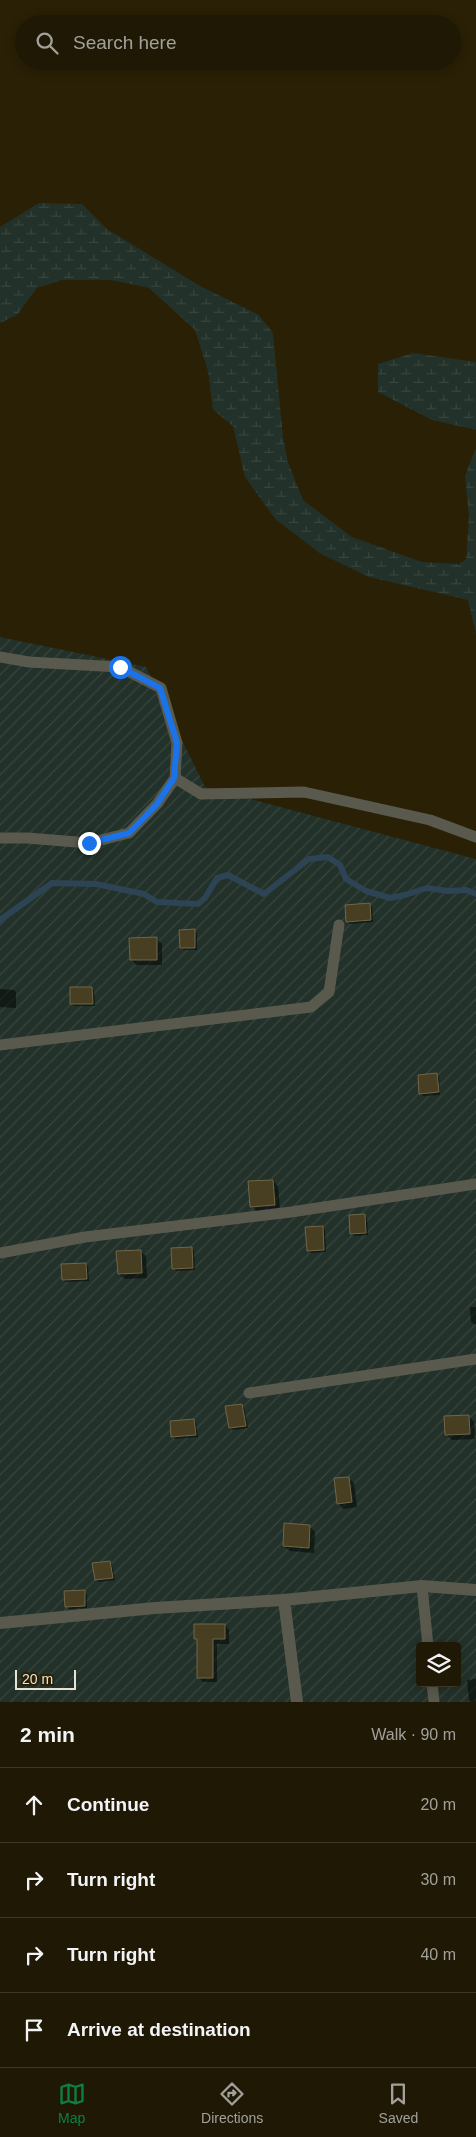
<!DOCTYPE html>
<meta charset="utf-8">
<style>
:root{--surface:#1f1804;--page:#27210e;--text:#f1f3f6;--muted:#a1a09a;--line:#3c3726;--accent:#0b8043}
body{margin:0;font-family:Helvetica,sans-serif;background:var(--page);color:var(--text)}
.controls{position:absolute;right:15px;bottom:15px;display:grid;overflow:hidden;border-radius:5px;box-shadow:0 2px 12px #0003}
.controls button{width:45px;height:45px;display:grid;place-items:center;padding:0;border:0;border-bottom:1px solid var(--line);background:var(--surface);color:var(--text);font:25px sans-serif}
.scale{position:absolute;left:15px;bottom:12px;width:61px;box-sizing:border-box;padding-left:5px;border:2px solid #e8e3d3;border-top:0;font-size:14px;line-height:18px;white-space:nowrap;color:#e8e3d3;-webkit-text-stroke:4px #292005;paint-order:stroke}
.stop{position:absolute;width:15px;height:15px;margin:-11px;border:4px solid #1a73e8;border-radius:50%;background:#fff}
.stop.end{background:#1a73e8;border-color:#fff;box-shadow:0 1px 5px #0008}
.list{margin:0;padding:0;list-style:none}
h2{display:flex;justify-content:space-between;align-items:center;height:65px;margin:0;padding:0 20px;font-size:21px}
h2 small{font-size:16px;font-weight:400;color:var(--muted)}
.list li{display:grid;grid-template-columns:32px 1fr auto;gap:15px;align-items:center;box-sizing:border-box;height:75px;padding:0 20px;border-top:1px solid var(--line)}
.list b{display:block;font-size:19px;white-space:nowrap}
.list em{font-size:16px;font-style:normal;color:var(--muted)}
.icon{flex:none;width:28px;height:28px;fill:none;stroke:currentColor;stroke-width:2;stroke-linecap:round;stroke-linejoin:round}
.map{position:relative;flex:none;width:476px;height:1702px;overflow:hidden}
.search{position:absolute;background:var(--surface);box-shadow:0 2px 12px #0003;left:15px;right:15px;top:15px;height:55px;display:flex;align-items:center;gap:12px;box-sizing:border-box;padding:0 18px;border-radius:28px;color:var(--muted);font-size:19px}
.sheet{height:365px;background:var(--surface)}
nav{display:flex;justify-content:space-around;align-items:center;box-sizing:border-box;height:70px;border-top:1px solid var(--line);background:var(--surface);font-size:14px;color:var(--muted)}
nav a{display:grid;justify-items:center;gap:2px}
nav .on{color:var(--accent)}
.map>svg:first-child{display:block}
</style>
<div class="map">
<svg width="476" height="1702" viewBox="0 0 476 1702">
<defs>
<pattern id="wetland-marsh" width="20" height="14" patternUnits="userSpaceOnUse" patternTransform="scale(1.25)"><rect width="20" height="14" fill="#223129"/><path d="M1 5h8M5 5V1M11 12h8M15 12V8" fill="none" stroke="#37453d"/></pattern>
<pattern id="garden-furrows" width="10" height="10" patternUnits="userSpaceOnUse" patternTransform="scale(1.25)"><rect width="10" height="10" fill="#223129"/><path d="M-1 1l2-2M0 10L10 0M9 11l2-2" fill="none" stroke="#37453d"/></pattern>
</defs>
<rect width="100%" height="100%" fill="#292005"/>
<!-- wetland -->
<g fill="url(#wetland-marsh)">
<polygon points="39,203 82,204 107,229 200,286 259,315 273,333 283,437 288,462 303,500 352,537 422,562 459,564 466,559 469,516 465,476 476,448 476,634 468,600 369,577 321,554 275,519 245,477 233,426 213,410 208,371 195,330 149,288 111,280 62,280 37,288 17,315 0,323 0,227"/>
<polygon points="413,353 476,362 476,430 432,420 378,392 378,364"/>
</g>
<!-- garden -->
<path fill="url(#garden-furrows)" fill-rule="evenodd" d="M0,637l146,30 59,120 271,72v843h-476zM420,1646h37v37h-37z"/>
<!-- shadow -->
<g fill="#0007">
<polygon points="369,905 372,907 373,922 350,924 347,921"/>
<polygon points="194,930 197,933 197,950 184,950 181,948"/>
<polygon points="156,938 162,944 162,965 136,965 131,959"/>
<polygon points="92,988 94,991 95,1006 74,1006 72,1004"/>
<polygon points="0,989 14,990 16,992 16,1008 0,1007"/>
<polygon points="436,1074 439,1077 440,1095 423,1096 420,1093"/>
<polygon points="273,1181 278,1186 280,1210 257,1212 252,1206"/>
<polygon points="364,1215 367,1218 368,1235 354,1236 351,1234"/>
<polygon points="322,1227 325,1230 326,1252 310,1253 308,1250"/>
<polygon points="192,1248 194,1251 195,1270 176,1271 174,1268"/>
<polygon points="140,1251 146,1256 147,1278 125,1279 119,1274"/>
<polygon points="85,1264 88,1266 89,1281 66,1282 63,1280"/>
<polygon points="470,1307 476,1307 476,1325 471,1322"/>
<polygon points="242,1405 244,1408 248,1428 233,1430 230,1428"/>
<polygon points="469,1416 474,1422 475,1439 452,1440 446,1434"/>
<polygon points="194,1420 196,1423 198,1437 175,1439 173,1437"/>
<polygon points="348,1478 354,1483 357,1507 343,1509 338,1503"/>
<polygon points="309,1526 315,1532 314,1553 290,1551 284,1546"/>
<polygon points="110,1562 112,1565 115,1580 99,1582 96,1580"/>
<polygon points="84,1592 87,1594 87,1608 69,1609 66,1606"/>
<polygon points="225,1625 229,1630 229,1644 217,1644 217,1682 203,1682 199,1677 199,1642 195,1639"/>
<polygon points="476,1679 476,1702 472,1702 469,1700 467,1680"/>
</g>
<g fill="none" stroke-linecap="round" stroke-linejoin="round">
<!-- stream -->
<polyline stroke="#2d4454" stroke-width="6" points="0,920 52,883 96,884 144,894 157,902 198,904 205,898 217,878 228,875 264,894 309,859 328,857 340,865 346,879 366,891 390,898 405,895 427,888 448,891 466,890 476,894"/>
</g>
<!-- building -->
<g fill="#483f23" stroke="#706649">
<polygon points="370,903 371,920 346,922 345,905"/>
<polygon points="195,929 195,948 180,948 179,930"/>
<polygon points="157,937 157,960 130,960 129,938"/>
<polygon points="70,987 92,987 93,1004 70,1004"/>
<polygon points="437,1073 439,1092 419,1094 418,1075"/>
<polygon points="273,1180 275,1205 250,1207 248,1181"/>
<polygon points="365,1214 366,1233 350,1234 349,1215"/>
<polygon points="323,1226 324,1250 307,1251 305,1227"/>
<polygon points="192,1247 193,1268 172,1269 171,1248"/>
<polygon points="141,1250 142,1273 118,1274 116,1251"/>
<polygon points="86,1263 87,1279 62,1280 61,1264"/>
<polygon points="242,1404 246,1426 229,1428 225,1406"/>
<polygon points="469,1415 470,1434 445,1435 444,1416"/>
<polygon points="194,1419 196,1435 171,1437 170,1421"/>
<polygon points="349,1477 352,1502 337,1504 334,1478"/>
<polygon points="284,1523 310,1525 309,1548 283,1546"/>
<polygon points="110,1561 113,1578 95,1580 92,1563"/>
<polygon points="85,1590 85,1606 65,1607 64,1591"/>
<polygon points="194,1624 225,1624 225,1639 213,1639 213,1678 197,1678 197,1639 194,1639"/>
</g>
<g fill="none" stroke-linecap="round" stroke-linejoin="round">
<!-- lane -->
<g stroke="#595a4d" stroke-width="11">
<polyline points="0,657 29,662 120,667 161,688 177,743 175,778 157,804 129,833 89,843 27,838 0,838"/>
<polyline points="175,778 201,794 304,792 430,820 476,837"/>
<polyline points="0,1045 311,1007 329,992 339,925"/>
<polyline points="0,1253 85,1237 291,1212 476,1184"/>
<polyline points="249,1393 476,1359"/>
<polyline points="422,1586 428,1646"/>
<polyline points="432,1683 434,1702"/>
</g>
<!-- street -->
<g stroke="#595a4d" stroke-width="12">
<polyline points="0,1623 155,1608 284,1600"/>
<polyline points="297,1702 284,1600 422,1586 476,1590"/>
</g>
</g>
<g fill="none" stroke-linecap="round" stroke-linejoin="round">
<!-- route -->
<polyline stroke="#1a73e8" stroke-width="6" points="89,843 129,833 157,804 174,778 177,743 160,688 120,667"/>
</g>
</svg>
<div class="controls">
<button><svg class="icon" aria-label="layers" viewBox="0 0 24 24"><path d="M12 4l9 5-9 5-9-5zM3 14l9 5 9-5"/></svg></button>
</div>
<div class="scale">20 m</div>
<div class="stop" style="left:120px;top:667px"></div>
<div class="stop end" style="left:89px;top:843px"></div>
<div class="search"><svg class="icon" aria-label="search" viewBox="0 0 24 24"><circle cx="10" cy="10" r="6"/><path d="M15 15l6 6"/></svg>Search here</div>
</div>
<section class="sheet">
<h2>2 min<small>Walk · 90 m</small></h2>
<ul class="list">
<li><svg class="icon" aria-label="ahead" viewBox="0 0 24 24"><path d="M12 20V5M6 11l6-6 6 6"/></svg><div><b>Continue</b></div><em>20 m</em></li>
<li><svg class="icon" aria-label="right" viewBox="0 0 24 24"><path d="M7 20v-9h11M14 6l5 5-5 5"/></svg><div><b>Turn right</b></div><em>30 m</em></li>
<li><svg class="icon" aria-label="right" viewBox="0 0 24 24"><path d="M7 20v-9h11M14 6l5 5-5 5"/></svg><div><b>Turn right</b></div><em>40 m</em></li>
<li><svg class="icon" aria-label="arrive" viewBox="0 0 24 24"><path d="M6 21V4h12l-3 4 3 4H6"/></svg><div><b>Arrive at destination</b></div></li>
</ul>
</section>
<nav>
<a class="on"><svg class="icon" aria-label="map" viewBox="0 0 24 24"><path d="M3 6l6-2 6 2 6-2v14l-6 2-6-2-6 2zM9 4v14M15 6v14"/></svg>Map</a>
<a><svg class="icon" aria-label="directions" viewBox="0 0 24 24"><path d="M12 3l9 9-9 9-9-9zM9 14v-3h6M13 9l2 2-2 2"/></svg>Directions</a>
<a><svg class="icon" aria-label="saved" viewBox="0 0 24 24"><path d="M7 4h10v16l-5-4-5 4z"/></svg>Saved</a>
</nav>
